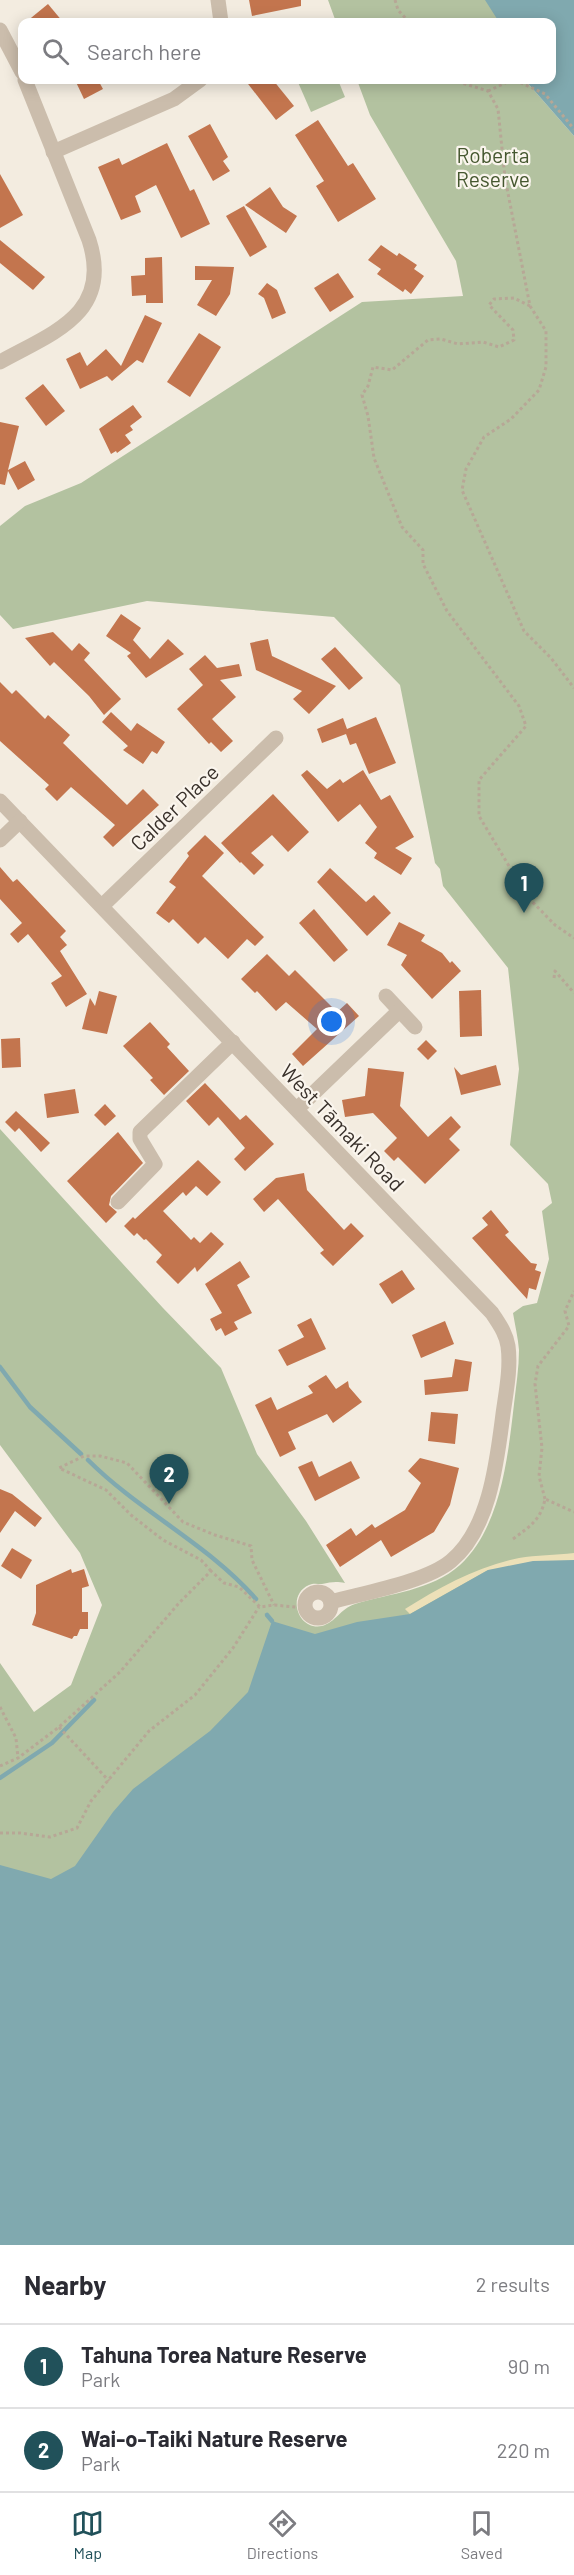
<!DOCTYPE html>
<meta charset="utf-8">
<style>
:root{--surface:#fff;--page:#f2f2f3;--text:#2b2b33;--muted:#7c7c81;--line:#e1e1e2;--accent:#21515a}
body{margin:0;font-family:Barlow,sans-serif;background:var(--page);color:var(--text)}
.you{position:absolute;left:332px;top:1022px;width:21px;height:21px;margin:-15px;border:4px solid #fff;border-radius:50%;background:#1a73e8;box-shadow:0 0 0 9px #1a73e833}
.badge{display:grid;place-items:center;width:39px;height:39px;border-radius:50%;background:var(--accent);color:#fff;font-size:20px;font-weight:700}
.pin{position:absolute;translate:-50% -50px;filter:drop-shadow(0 2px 3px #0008)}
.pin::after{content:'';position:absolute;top:32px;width:21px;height:18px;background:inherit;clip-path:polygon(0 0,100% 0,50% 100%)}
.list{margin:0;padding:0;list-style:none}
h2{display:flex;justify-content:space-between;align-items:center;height:78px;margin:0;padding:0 24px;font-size:26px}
h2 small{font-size:20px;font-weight:400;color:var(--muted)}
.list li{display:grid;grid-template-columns:39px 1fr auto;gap:18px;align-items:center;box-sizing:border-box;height:84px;padding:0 24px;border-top:2px solid var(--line)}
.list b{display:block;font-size:22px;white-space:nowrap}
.list p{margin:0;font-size:20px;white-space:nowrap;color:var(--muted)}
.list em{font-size:20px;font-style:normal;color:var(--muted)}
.icon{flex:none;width:33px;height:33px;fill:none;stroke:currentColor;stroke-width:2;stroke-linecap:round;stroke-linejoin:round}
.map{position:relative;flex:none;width:574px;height:2245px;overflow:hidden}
.search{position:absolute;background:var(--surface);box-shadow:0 3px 15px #0003;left:18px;right:18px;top:18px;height:66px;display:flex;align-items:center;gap:15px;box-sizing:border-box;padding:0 21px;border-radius:12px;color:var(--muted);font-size:22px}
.sheet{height:246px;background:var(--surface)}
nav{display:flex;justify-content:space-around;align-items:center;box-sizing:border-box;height:84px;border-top:2px solid var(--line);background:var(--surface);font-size:16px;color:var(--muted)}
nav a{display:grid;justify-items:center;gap:3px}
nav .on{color:var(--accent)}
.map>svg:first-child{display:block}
</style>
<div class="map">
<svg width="574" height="2245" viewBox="0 0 574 2245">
<rect width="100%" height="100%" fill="#f3ece0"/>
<!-- green -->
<g fill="#b3c2a0">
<polygon points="328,0 574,0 552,80 552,22 336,22"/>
<polygon points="297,80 338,80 345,97 311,112"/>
<path d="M357,80h168l49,56v2109h-574v-582l34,49 37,-27 31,-80 -22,-52 -80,-108v-316l163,179 58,60 36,86 49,67 39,62c-9,-2 -14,-1 -23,1 -5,0 -9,-1 -13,1 -23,10 -11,46 13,41 14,-4 18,-17 33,-22 35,-11 76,-13 105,-39 41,-38 48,-109 54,-161 2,-18 5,-36 5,-54 -1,-12 -4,-25 -6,-37l10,-7 14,-3 12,-44 -7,-48 10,-8 -4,-19 -38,-39 9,-76 -11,-101 -65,-82 -3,-17 -5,-6 -35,-178 -66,-68 -187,-16 -134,28 -13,-14v-89l25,-20 56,-23 281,-181 101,-6 -7,-35 -86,-146z"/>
</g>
<!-- sand -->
<path fill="#ece0b8" d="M574,1553v13l-86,4 -78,44 -5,-5c35,-22 73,-43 114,-51 17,-3 37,-3 55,-5z"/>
<!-- water -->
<g fill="#80a9af">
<polygon points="485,0 574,0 574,136 525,80 552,80 552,22 499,22"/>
<polygon points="574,1560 574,2245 0,2245 0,1865 51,1879 75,1866 113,1812 133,1789 210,1731 248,1692 272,1621 315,1634 357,1622 410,1614 488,1570 533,1561"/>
</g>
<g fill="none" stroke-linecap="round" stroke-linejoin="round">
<!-- stream -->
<g stroke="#80a9af" stroke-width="4.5">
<polyline points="0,1367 30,1407 81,1454"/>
<path d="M88,1460c52,52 120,84 168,139"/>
<polyline points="267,1615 272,1621"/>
<polyline points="0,1778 52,1743 94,1700"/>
</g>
</g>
<!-- building -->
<g fill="#c3754e">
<polygon points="249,0 301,0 301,6 252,16"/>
<polygon points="48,4 63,22 26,22"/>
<polygon points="75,80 98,80 103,89 84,99"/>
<polygon points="245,80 273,80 294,106 276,120"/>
<polygon points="318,120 348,166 353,163 376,199 338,222 316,186 324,181 295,135"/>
<polygon points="210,124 228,157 223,161 230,171 213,181 188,136"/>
<polygon points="167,143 190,191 194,189 210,224 181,238 156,185 135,196 141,212 121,220 98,167 119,158 122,165"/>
<polygon points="0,174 23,215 0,228"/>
<polygon points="270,187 283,207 297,216 286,233 245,205"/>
<polygon points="244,206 267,247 250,257 226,216"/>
<polygon points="0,240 45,277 33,290 0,263"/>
<polygon points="381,245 397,256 399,253 417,265 414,269 424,276 411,294 405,289 403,292 377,274 381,269 368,260"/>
<polygon points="162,257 163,303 146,303 146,295 132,296 131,276 145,275 145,258"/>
<polygon points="195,266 234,267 230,294 216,316 197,305 212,280 195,280"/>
<polygon points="338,273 354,297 330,312 314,288"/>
<polygon points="267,283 277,290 286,313 272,319 264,298 258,294"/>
<polygon points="145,315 162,323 143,363 137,360 112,381 107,376 80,389 66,359 80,352 87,366 106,349 121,366"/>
<polygon points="199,333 221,347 190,397 167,382"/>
<polygon points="43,384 65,411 46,426 25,398"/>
<polygon points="133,405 142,417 130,426 133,430 125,435 131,443 117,453 116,451 111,454 99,429"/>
<polygon points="0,422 19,426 8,470 25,461 35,480 18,490 8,471 5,485 0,484"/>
<polygon points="121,614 141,628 133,640 150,659 168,639 184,654 146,678 127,656 131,653 106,636"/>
<polygon points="53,632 72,651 79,643 90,653 84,660 121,699 104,715 89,696 54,662 50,666 25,638"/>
<polygon points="268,639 272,656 336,686 309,714 293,699 302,691 256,670 250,643"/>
<polygon points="335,647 363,678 349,690 321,659"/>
<polygon points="205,655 217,668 239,664 242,676 220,680 236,697 212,719 233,741 221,752 211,742 209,744 177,709 203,685 189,669"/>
<polygon points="0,682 12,694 16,690 45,719 48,715 70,735 63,743 127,805 143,789 159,805 113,847 103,837 115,825 71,787 57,801 45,789 49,785 0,741"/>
<polygon points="111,712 131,731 137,723 165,742 157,754 152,751 143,764 123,750 128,746 102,722"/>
<polygon points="376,717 396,763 369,774 356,743 350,745 346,734 322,743 317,729 343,718 347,729"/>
<polygon points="307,770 327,789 340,779 343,783 363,770 381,800 390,795 414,837 395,848 412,858 401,875 374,858 377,853 365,843 377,827 360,804 338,822 301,775"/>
<polygon points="273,794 309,832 288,852 272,835 251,853 264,865 254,875 241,862 240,863 221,843"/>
<polygon points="205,835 224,853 202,876 264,937 255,946 247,939 228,959 205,937 198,944 173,919 169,923 156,913 176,887 169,882 189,856 187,853"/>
<polygon points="0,867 13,882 17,879 66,931 60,937 67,945 60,951 87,994 66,1007 51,983 62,976 28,934 18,943 10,934 22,923 0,899"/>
<polygon points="330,868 366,902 374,895 391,913 367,936 317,882"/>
<polygon points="314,909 348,950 334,962 299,923"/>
<polygon points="399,922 425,935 421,941 442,953 450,963 452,961 461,971 432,999 401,965 407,955 387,945"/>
<polygon points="267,954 289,976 295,970 337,1012 347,1003 359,1016 303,1066 292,1054 317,1029 286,1002 276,1011 257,991 255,993 241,979"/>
<polygon points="481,990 482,1036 460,1037 459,991"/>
<polygon points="99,991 117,996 107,1034 82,1029 90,998 95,1006"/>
<polygon points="150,1022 170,1044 167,1047 189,1071 164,1095 150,1080 153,1078 123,1046"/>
<polygon points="20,1038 21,1067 2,1068 1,1039"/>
<polygon points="426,1040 437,1051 428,1060 417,1049"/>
<polygon points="496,1065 501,1085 461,1095 454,1067 461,1075"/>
<polygon points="368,1068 404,1072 400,1106 428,1137 451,1116 461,1127 449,1139 460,1150 425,1184 398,1157 394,1161 384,1151 397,1138 373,1113 345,1117 342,1100 365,1096"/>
<polygon points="205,1083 240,1120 246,1115 274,1144 245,1171 234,1159 245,1148 218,1117 209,1126 186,1101"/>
<polygon points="75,1089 79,1113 47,1118 44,1094"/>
<polygon points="105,1104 116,1116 105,1126 94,1115"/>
<polygon points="16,1111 50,1143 41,1152 19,1128 15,1132 5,1122"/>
<polygon points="118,1132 143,1163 111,1196 109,1205 117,1212 106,1223 67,1181"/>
<polygon points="198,1160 221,1182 207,1196 196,1186 186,1196 183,1192 163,1211 191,1240 194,1237 200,1243 211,1232 224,1244 197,1272 195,1267 178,1284 156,1262 162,1255 146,1239 144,1240 137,1233 134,1236 124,1226 133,1217 135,1219"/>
<polygon points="304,1173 307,1190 344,1230 351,1223 364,1236 333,1266 320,1253 324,1250 278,1199 264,1212 253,1199 276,1178"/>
<polygon points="491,1210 509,1232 505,1235 531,1263 537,1264 535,1270 541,1272 536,1290 529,1288 527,1299 472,1238 488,1225 482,1218"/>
<polygon points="240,1261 250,1277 237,1285 252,1313 234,1322 238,1329 225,1336 221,1328 216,1331 210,1319 222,1313 205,1284"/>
<polygon points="402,1270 415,1289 392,1304 379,1284"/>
<polygon points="311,1318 326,1349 287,1366 278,1350 304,1337 297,1325"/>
<polygon points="445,1321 454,1344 421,1358 412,1335"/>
<polygon points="455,1359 472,1362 468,1391 425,1395 424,1380 452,1377"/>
<polygon points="326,1375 336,1389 348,1381 349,1387 362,1402 333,1423 327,1414 288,1432 296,1449 280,1457 255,1405 271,1397 277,1410 313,1393 308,1386"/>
<polygon points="431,1412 458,1414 455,1444 428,1441"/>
<polygon points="420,1458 459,1468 450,1505 434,1532 391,1557 381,1540 340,1567 326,1545 351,1528 356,1536 372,1524 375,1528 405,1510 421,1483 408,1471"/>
<polygon points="312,1461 319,1477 351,1461 360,1478 315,1501 298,1467"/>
<polygon points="0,1489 12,1494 42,1518 35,1527 15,1511 0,1533"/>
<polygon points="12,1548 32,1560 21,1579 1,1566"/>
<polygon points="71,1569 72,1573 84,1569 89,1586 82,1588 82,1612 88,1612 88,1629 80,1629 77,1636 74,1636 72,1639 32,1625 36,1613 36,1585"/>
</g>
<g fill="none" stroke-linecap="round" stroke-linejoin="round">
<!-- path -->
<g stroke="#b7a796" stroke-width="3" stroke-dasharray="3 3" stroke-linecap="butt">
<polyline points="395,0 398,10 409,22"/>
<polyline points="452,80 488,91 498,109 505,178 530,306 546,331 546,367 539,390 511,419 484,437 466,469 462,490 524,631 551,658 574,688"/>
<polyline points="515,80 545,94 574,129"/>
<polyline points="488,91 512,80"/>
<polyline points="530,306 514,298 494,299 489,305 513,330 514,340 499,347 483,342 458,344 441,339 428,340 392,370 373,367 368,386 362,395 368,416 374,458 402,527 423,550 423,564 447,611 519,706 526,726 479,780 479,816 509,866 513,882 555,925 574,938"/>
<polyline points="554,978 555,971 574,993"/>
<polyline points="545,1499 539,1476 542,1448 535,1384 538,1366 569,1326 565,1311 574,1291"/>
<path d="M513,1539c16,-12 28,-19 32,-40l29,13"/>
<polyline points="211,1571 201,1560 163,1540 131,1515 106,1490 59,1468 84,1456 100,1456 127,1463 183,1522 215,1535 251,1546 252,1560 274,1605"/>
<polyline points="0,1707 16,1738 18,1758"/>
<polyline points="59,1727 109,1781"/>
<polyline points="0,1766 18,1758 59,1727 120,1672 179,1603 211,1571 224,1583 239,1587 260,1607 274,1605 305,1608"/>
<polyline points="0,1833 20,1833 50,1837 77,1828 91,1801 149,1731 195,1695 233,1648 259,1607"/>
</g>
<!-- minor -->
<g stroke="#cbbdac" stroke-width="15">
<polyline points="218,0 221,22"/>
<polyline points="0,30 22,72"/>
<polyline points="53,152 174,99 200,80"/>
<path d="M0,362c52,-29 113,-48 89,-122l-64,-160"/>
<path d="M0,801l492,512c7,11 14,20 16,33 3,22 -2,46 -5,68 -6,46 -13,115 -52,147 -25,21 -88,32 -120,41"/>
<polyline points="0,840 20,821"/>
<polyline points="102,906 276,738"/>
<polyline points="386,996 415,1027"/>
<polyline points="297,1109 399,1011"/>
<polyline points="118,1202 155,1164 140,1139 140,1132 233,1042"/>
<circle cx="318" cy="1605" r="13"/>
</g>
</g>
<g text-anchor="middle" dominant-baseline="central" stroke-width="4.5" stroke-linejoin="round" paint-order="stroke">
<!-- park labels -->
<g font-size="21" fill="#45572f" stroke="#faf5ed">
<text x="493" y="154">Roberta<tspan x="493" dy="24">Reserve</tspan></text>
</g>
<!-- street labels -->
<g font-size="21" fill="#39312b" stroke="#faf5ed">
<text transform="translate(174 807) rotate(-44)">Calder Place</text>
<text transform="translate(343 1127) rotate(46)">West Tāmaki Road</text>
</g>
</g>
</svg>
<div class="you"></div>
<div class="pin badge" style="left:524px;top:913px">1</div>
<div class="pin badge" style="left:169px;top:1504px">2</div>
<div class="search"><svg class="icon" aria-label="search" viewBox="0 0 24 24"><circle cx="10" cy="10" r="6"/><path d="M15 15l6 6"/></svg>Search here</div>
</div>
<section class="sheet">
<h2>Nearby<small>2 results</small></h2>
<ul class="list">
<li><span class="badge">1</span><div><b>Tahuna Torea Nature Reserve</b><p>Park</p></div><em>90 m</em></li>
<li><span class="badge">2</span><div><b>Wai-o-Taiki Nature Reserve</b><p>Park</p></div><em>220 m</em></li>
</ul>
</section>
<nav>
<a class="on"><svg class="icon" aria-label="map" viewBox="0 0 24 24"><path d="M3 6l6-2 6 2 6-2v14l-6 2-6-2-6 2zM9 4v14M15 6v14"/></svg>Map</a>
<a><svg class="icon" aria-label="directions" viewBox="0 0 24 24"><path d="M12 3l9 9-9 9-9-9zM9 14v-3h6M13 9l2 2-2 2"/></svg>Directions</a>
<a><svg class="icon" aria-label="saved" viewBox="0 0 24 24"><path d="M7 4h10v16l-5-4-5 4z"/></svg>Saved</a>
</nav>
